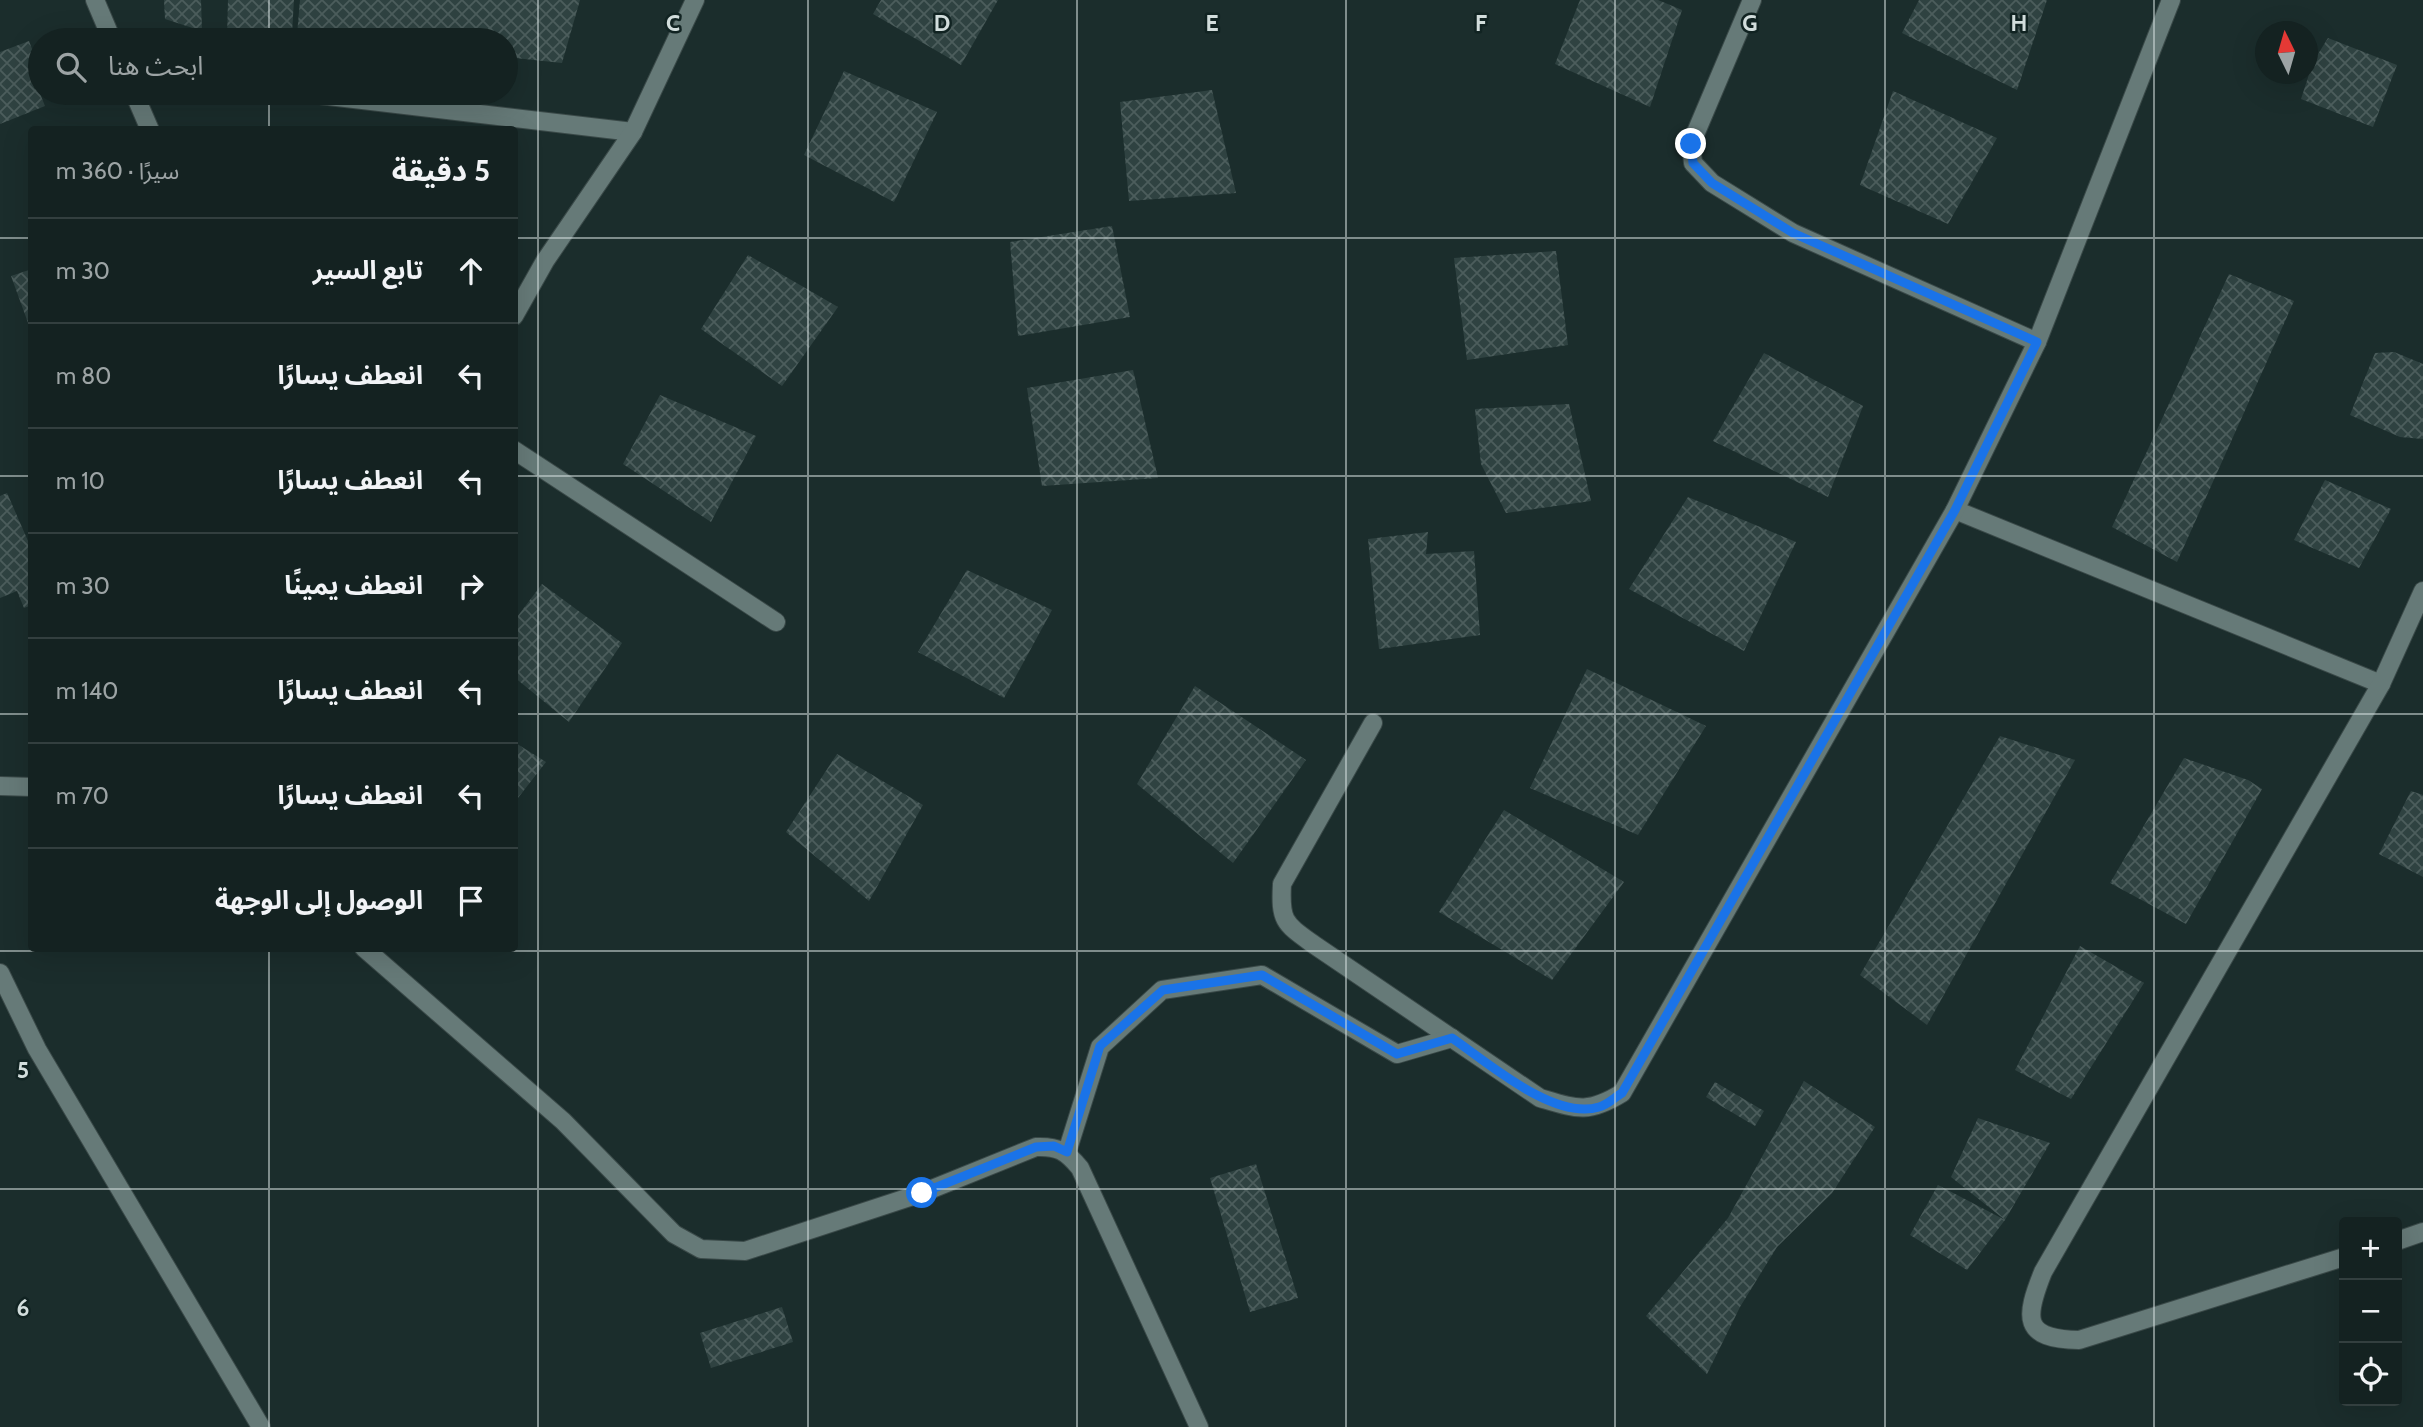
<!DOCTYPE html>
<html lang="ar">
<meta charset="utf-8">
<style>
:root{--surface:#142221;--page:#212f2e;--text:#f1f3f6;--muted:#9da4a5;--line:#333f3f}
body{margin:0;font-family:Cabin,"Noto Sans Arabic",sans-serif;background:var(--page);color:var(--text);direction:rtl}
.controls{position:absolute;right:21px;bottom:21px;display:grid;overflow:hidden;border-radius:7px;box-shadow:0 7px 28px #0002}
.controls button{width:63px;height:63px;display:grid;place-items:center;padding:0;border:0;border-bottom:2px solid var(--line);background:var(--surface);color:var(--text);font:35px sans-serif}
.compass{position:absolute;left:2255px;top:21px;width:63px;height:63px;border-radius:50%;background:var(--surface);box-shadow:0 7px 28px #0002;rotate:355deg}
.stop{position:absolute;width:21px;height:21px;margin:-16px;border:5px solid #1a73e8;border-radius:50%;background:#fff}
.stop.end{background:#1a73e8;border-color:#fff;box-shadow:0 2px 7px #0008}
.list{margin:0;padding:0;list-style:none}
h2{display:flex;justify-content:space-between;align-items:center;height:91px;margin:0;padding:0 28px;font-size:30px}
h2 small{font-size:23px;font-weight:400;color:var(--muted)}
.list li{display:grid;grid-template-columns:46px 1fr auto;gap:21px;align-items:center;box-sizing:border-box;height:105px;padding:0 28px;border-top:2px solid var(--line)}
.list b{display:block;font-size:26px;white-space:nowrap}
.list em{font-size:23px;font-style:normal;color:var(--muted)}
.icon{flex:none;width:38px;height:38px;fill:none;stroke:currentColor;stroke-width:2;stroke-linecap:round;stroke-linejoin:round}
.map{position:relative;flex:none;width:2423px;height:1427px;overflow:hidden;direction:ltr}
.search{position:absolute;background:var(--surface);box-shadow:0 7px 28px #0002;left:28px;top:28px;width:490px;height:77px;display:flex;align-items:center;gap:18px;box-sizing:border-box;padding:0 24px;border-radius:38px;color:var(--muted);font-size:26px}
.panel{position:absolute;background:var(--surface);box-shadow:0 7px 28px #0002;left:28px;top:126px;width:490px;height:826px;border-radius:7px;direction:rtl}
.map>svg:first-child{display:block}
</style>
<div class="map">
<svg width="2423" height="1427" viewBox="0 0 2423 1427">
<defs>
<pattern id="building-cross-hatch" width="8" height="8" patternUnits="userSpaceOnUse" patternTransform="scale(1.75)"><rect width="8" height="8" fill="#2f4241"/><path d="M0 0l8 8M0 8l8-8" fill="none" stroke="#4c5d5c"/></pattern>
</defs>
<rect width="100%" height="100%" fill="#1b2d2c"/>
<!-- building -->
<g fill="url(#building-cross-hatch)">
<polygon points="164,0 201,0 202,31 165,19"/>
<polygon points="228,0 294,0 292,33 227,38"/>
<polygon points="300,0 580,0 562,63 506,57 506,40 349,40 297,35"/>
<polygon points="881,0 998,0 961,65 873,14"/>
<polygon points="1580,0 1658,0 1682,10 1650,107 1555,64"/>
<polygon points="1919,0 2047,0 2017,90 1902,33"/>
<polygon points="2328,38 2397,65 2373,127 2301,99 2313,62"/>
<polygon points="29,41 40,70 39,91 45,106 0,124 0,52"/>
<polygon points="844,71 937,112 894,202 804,155"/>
<polygon points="1212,90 1236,193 1129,201 1120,102"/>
<polygon points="1893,91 1997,138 1948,224 1860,185"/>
<polygon points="1112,226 1130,317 1018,336 1010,242"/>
<polygon points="1556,251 1568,345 1467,360 1454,258"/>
<polygon points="748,255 838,307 782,386 701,329"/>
<polygon points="32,269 32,331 31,331 11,276"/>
<polygon points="2229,274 2294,301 2177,562 2112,527"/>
<polygon points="2394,352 2423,364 2423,439 2400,437 2350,415 2375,353"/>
<polygon points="1764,353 1863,406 1828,497 1713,441"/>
<polygon points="1133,370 1158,478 1042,486 1027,388"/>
<polygon points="660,395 756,436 711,522 623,464"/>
<polygon points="1569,404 1591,501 1506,513 1481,464 1475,409"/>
<polygon points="2325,480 2391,509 2359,568 2294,540"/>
<polygon points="7,493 32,550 32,605 24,608 17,591 0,598 0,496"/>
<polygon points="1688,497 1796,542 1744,651 1629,589"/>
<polygon points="1428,532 1426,554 1474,551 1480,635 1379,649 1368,539"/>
<polygon points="967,570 1052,610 1004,698 918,652"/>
<polygon points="542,584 622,643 569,722 514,677 514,621"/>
<polygon points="1587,669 1706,726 1638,835 1530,788"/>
<polygon points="1195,686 1306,760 1233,863 1137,784"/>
<polygon points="2000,736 2075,760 1927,1025 1860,975"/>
<polygon points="514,742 546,762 514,803"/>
<polygon points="837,754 923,805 869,901 786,832"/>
<polygon points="2184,758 2248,780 2262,789 2186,924 2110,883"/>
<polygon points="2411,791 2423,795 2423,877 2379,854"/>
<polygon points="1504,810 1624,882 1552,980 1439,912"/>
<polygon points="2080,946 2144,983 2071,1099 2015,1070"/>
<polygon points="1804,1081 1875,1127 1832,1193 1777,1247 1740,1307 1707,1374 1646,1316 1728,1218"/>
<polygon points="1715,1082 1764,1111 1755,1126 1706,1097"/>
<polygon points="1978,1118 2050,1143 2005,1220 1967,1270 1910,1235 1938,1185 2005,1220 1951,1177"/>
<polygon points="1256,1164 1298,1298 1250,1312 1210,1178"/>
<polygon points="782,1307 793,1342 711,1368 700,1333"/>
</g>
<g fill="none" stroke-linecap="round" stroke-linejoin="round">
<defs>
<g id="lane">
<polyline points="1752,0 1691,144 1693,163 1712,183 1793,233 2037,342"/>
<polyline points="514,450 776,622"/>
</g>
<g id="street">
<polyline points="95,0 112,40"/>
<polyline points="134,93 150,130"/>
<polyline points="303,93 633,132"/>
<polyline points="514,316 545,261 633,132 695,0"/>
<polyline points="1955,510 2381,684"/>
<path d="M1373,723l-91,161c-2,37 2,39 31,60l227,154c37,11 48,16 82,-5l333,-583 82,-168 134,-342"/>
<polyline points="0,786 32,787"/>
<path d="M364,948l199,173 111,113 27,15 44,2 177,-58 114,-46c22,-1 30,4 44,21l119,259"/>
<polyline points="0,973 37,1049 261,1427"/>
<polyline points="1067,1152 1100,1047 1162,990 1262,975 1397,1054 1452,1038"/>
<polyline points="2397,1241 2423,1232"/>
<path d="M2344,1257l-265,83c-58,-1 -54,-23 -36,-68l338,-588 42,-93"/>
</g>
</defs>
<!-- lane casing -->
<use href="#lane" stroke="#3a4948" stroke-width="20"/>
<!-- street casing -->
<use href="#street" stroke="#3a4948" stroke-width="20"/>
<!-- lane -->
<use href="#lane" stroke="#667a78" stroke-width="18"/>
<!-- street -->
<use href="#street" stroke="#667a78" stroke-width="18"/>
</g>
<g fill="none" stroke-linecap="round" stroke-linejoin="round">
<!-- route -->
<path stroke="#1a73e8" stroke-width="9" d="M922,1193l114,-46 18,-1 13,6 33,-106 63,-56 99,-15 135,79 55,-16c35,24 102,83 147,69 8,-2 16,-10 23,-14l333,-583 82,-168 -244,-109 -81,-50 -19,-20 -2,-19"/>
</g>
<!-- grid -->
<path fill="none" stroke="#d2dddc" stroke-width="2" stroke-opacity="0.55" d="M269,0v40M538,0v1427M808,0v1427M1077,0v1427M1346,0v1427M1615,0v1427M1885,0v1427M2154,0v1427M269,93v37M0,238h32M514,238h1909M0,476h32M514,476h1909M0,714h32M514,714h1909M269,948v479M0,951h2423M0,1189h2423"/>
<g font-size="23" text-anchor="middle" font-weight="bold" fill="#d2dddc" stroke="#112322" stroke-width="5" stroke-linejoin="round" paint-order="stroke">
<text x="673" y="31">C</text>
<text x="942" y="31">D</text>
<text x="1212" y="31">E</text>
<text x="1481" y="31">F</text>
<text x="1750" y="31">G</text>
<text x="2019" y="31">H</text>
<text x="23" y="1078">5</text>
<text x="23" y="1316">6</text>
</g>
</svg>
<div class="controls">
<button>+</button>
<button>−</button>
<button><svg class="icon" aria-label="locate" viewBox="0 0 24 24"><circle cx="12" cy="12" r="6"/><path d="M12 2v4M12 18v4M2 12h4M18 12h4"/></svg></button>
</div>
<svg class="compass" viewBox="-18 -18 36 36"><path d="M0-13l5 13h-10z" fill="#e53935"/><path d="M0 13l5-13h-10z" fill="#9da4a5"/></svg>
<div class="stop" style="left:922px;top:1193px"></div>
<div class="stop end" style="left:1691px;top:144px"></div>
<div class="search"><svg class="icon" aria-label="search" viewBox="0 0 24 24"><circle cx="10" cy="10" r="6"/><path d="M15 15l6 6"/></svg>ابحث هنا</div>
<section class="panel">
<h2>5 دقيقة<small>سيرًا · 360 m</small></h2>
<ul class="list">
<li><svg class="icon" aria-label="ahead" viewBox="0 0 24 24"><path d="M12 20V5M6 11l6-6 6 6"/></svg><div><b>تابع السير</b></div><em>30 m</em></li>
<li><svg class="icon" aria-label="left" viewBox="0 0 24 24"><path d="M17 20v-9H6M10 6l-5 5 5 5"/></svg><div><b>انعطف يسارًا</b></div><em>80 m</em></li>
<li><svg class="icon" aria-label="left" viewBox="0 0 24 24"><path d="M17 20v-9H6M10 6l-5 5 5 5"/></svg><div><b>انعطف يسارًا</b></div><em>10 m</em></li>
<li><svg class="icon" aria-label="right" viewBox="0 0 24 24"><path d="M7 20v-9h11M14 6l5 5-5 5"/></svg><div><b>انعطف يمينًا</b></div><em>30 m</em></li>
<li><svg class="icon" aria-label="left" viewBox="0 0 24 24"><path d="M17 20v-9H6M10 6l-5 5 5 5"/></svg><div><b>انعطف يسارًا</b></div><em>140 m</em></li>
<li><svg class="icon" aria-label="left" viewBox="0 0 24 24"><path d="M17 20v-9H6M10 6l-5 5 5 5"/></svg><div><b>انعطف يسارًا</b></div><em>70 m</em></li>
<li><svg class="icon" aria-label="arrive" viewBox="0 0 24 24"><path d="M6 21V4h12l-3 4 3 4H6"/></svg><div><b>الوصول إلى الوجهة</b></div></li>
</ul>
</section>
</div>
